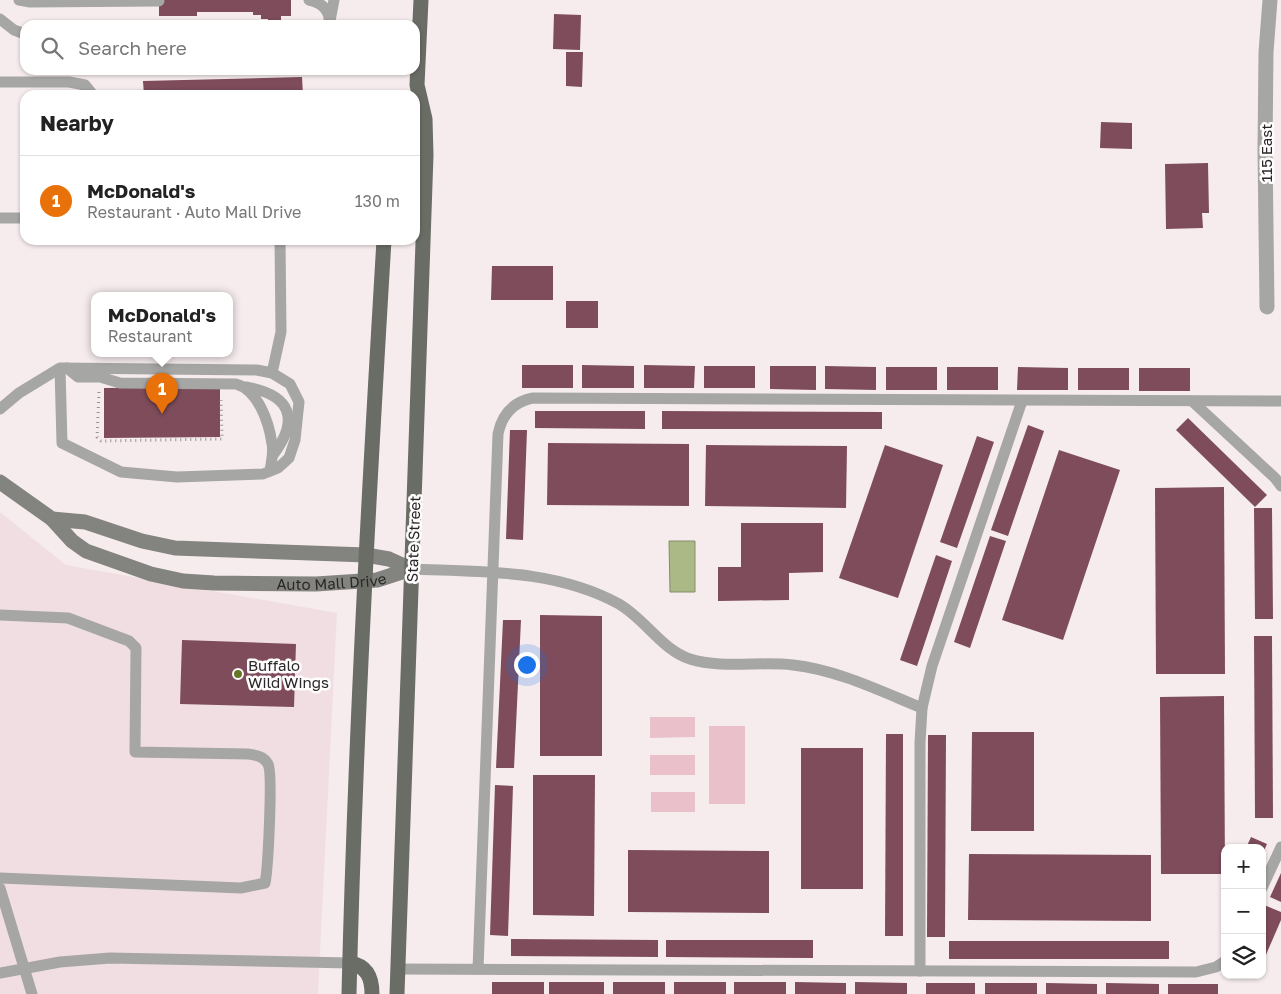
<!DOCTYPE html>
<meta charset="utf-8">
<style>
:root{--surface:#fff;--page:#f6f6f6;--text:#222;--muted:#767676;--line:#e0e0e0;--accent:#b45309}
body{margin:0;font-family:"Golos Text",sans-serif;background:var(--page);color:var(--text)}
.controls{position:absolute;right:15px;bottom:15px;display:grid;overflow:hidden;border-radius:10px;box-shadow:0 1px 4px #0004}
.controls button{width:45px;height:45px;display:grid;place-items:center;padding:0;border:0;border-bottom:1px solid var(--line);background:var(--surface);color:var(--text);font:25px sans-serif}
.you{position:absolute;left:526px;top:664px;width:18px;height:18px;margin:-12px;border:4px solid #fff;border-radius:50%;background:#1a73e8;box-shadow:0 0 0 8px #1a73e833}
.badge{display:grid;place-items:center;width:32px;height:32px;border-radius:50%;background:var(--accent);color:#fff;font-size:16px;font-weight:700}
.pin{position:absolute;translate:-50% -41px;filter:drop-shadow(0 1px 2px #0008)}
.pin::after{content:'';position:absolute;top:26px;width:18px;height:15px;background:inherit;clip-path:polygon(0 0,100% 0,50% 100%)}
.popup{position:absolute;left:91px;top:292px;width:142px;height:65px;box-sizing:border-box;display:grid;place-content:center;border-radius:10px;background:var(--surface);filter:drop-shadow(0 1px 4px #0005);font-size:16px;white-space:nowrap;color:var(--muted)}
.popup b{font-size:19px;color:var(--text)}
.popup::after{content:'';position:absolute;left:50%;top:100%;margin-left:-10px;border:10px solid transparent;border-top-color:var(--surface)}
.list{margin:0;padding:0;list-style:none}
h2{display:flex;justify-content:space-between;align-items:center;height:65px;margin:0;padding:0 20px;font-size:21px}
h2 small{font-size:16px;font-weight:400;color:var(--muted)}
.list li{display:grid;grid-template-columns:32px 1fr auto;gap:15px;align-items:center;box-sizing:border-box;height:90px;padding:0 20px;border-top:1px solid var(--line)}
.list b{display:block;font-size:19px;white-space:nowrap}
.list p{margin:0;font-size:16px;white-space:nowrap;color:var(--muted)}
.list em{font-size:16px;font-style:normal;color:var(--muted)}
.icon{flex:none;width:28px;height:28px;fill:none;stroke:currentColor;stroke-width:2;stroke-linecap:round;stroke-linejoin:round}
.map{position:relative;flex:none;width:1281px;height:994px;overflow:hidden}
.search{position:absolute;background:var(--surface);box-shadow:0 1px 4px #0004;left:20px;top:20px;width:400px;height:55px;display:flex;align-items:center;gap:12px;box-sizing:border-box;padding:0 18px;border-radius:15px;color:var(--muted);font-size:19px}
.panel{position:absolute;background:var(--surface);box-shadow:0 1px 4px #0004;left:20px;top:90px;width:400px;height:155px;border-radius:15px}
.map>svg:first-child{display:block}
</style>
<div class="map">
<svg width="1281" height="994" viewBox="0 0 1281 994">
<rect width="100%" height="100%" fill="#f6ecee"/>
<!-- built -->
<polygon fill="#f1dee3" points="0,512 66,565 337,613 318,994 0,994"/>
<!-- green -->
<g fill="#eac0cb">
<polygon points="650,717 695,717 695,737 650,738"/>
<rect x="709" y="726" width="36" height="78"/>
<rect x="650" y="755" width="45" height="20"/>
<rect x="651" y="792" width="44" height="20"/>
</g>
<!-- water -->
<polygon fill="#abb987" stroke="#848d6a" points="669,541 695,541 695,592 670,592"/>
<!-- building -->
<g fill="#7e4c5b">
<polygon points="159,0 291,0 291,16 281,16 281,25 268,25 268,19 261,19 261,15 253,15 253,12 197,12 197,16 159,16"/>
<polygon points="554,14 581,15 580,50 553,49"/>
<polygon points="566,52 583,52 582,87 566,86"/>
<polygon points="302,77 303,95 144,95 143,81"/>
<polygon points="1101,122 1132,123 1132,149 1100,148"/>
<polygon points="1208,163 1209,213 1202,213 1203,228 1166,229 1165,164"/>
<polygon points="492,266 553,266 553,300 491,300"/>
<rect x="566" y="301" width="32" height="27"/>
<rect x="522" y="365" width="51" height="23"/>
<polygon points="582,365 634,366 634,388 582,388"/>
<polygon points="644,365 695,366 694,388 644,388"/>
<rect x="704" y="366" width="51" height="22"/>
<polygon points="770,366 816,366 816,390 770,389"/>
<polygon points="825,366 876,367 876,390 825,389"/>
<rect x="886" y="367" width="51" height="23"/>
<rect x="947" y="367" width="51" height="23"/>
<polygon points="1018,367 1068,368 1068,390 1017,390"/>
<rect x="1078" y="368" width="51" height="22"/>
<rect x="1139" y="368" width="51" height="23"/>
<polygon points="220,387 220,437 104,438 104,388"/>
<polygon points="535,411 645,411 645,429 535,428"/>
<polygon points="662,411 882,412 882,429 662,429"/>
<polygon points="1188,418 1267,495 1255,507 1176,430"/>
<polygon points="1028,425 1044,431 1008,536 991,530"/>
<polygon points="510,430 527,430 523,540 506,539"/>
<polygon points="977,436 994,442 957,548 940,542"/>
<polygon points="548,443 689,444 689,506 547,505"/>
<polygon points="706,445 847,446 846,508 705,506"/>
<polygon points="885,445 943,465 898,598 839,578"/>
<polygon points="1059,450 1120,470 1063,640 1002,620"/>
<polygon points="1224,487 1225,674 1156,674 1155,488"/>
<polygon points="1254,508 1272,508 1273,619 1255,619"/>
<polygon points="741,523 823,523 823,572 789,573 789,600 718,601 718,567 741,567"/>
<polygon points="990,536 1006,541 970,648 954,642"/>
<polygon points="936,555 952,561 917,666 900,660"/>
<polygon points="540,615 602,616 602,756 540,756"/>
<polygon points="503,620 521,620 514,768 496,768"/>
<polygon points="1254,636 1272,636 1273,818 1255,818"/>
<polygon points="182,640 296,644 294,707 180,704"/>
<polygon points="1224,696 1225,874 1161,874 1160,697"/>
<polygon points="972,732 1034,732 1034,831 971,831"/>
<polygon points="886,734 903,734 903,936 885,936"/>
<polygon points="928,735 946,735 945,937 927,937"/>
<rect x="801" y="748" width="62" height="141"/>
<polygon points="533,775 595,775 594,916 533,915"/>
<polygon points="495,785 513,786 508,936 490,935"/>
<polygon points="1251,837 1267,844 1262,855 1262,848 1246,848"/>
<polygon points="628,850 769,851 769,913 628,912"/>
<polygon points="969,854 1151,855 1151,921 968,920"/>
<polygon points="1281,873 1281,902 1270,897"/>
<polygon points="1264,905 1281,912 1281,920 1262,964"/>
<polygon points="511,939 658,940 658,957 511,956"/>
<polygon points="666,940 813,940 813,958 666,957"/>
<rect x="949" y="941" width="220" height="18"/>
<rect x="492" y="982" width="52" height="12"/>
<rect x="549" y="982" width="55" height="12"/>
<rect x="613" y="982" width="52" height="12"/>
<rect x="674" y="982" width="52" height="12"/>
<rect x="734" y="982" width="52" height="12"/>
<polygon points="795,982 846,983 846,994 795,994"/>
<polygon points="855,982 907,983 907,994 855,994"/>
<rect x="926" y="983" width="49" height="11"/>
<rect x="985" y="983" width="52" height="11"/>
<polygon points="1046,983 1097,984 1097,994 1046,994"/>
<polygon points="1106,983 1159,984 1159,994 1106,994"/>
<rect x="1168" y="984" width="50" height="10"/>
</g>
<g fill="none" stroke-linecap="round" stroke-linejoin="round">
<!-- path -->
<polyline stroke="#979192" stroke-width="3" stroke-dasharray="1 4" stroke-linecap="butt" points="99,392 97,437 101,441 222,439 221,400"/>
<!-- lane -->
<g stroke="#a6a7a4" stroke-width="11">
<polyline points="19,0 30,2 159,1"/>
<path d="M309,0c14,3 22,11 20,25"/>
<polyline points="0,19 14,30 25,34"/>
<polyline points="330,21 334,0"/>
<polyline points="0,82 69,82 85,85 93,95"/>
<polyline points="0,218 25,218"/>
<path d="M67,368l11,9h22l20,6 116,1c22,6 33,38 36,60 2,8 -1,19 -2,27"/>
<polyline points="272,373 281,332 280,240"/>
<path d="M246,387c45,8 54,32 27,68"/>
<polyline points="1192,401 1275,478 1281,486"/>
<polyline points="0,409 19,393 60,368 257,370 272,373 290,384 299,402 295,440 289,458 278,468 263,474 177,477 121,472 62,443 60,368"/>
<path d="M411,569c71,3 144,0 208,35 26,15 43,46 71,55 32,10 70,2 103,6 45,5 87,26 129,43"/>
<path d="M0,615l68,3 61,23 7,7 -1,104 113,2c7,1 16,2 20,10 5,9 0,105 -3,119l-24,5 -241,-10"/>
<polyline points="0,888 32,994"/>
<polyline points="1262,888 1281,847"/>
<polyline points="397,969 1196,972 1216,967 1225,961"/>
<path d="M478,969l20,-535c4,-20 15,-32 35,-36l748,3"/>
<polyline points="920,971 920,743 922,708 932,666 1022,401"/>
<polyline points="0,973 60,962 110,958 350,963"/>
</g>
<!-- street -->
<polyline stroke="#a6a7a4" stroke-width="15" points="1267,307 1265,149 1266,52 1270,0"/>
<!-- secondary -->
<g stroke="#83847f" stroke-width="15">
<path id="s1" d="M0,482l52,37 20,22 14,10 65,23 32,7 31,2 102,1 61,-4 34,-11"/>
<polyline points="52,519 85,522 142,541 175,548 366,555 389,559 411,569"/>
</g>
<!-- primary -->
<g stroke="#6a6c66" stroke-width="15">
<path d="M350,963c17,3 22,15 22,31"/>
<path d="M349,994c6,-252 20,-503 35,-754"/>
<polyline points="397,994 426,155 425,119 417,85 421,0"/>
</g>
</g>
<!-- markers -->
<circle fill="#657725" stroke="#fefcfc" stroke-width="2" cx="238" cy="674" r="5"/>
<g text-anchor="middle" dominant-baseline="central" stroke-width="5" stroke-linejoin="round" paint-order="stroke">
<!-- street labels -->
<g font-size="15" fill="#2a2728" stroke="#fefcfc">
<text transform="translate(1266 153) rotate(-90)">115 East</text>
<text transform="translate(413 539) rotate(-88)">State Street</text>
<text stroke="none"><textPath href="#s1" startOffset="361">Auto Mall Drive</textPath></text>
</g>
<!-- poi labels -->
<g font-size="15" fill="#2a2728" stroke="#fefcfc" text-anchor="start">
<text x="248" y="665">Buffalo<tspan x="248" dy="17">Wild Wings</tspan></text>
</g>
</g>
</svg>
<div class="controls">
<button>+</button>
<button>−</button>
<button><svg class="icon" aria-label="layers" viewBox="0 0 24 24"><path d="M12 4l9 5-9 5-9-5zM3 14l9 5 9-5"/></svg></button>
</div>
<div class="you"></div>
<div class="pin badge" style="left:162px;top:414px;background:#e8710a">1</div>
<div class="popup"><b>McDonald's</b>Restaurant</div>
<div class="search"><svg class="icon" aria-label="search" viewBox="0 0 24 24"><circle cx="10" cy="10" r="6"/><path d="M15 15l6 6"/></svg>Search here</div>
<section class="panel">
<h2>Nearby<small></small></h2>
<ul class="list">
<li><span class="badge" style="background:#e8710a">1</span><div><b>McDonald's</b><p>Restaurant · Auto Mall Drive</p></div><em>130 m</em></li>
</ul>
</section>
</div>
